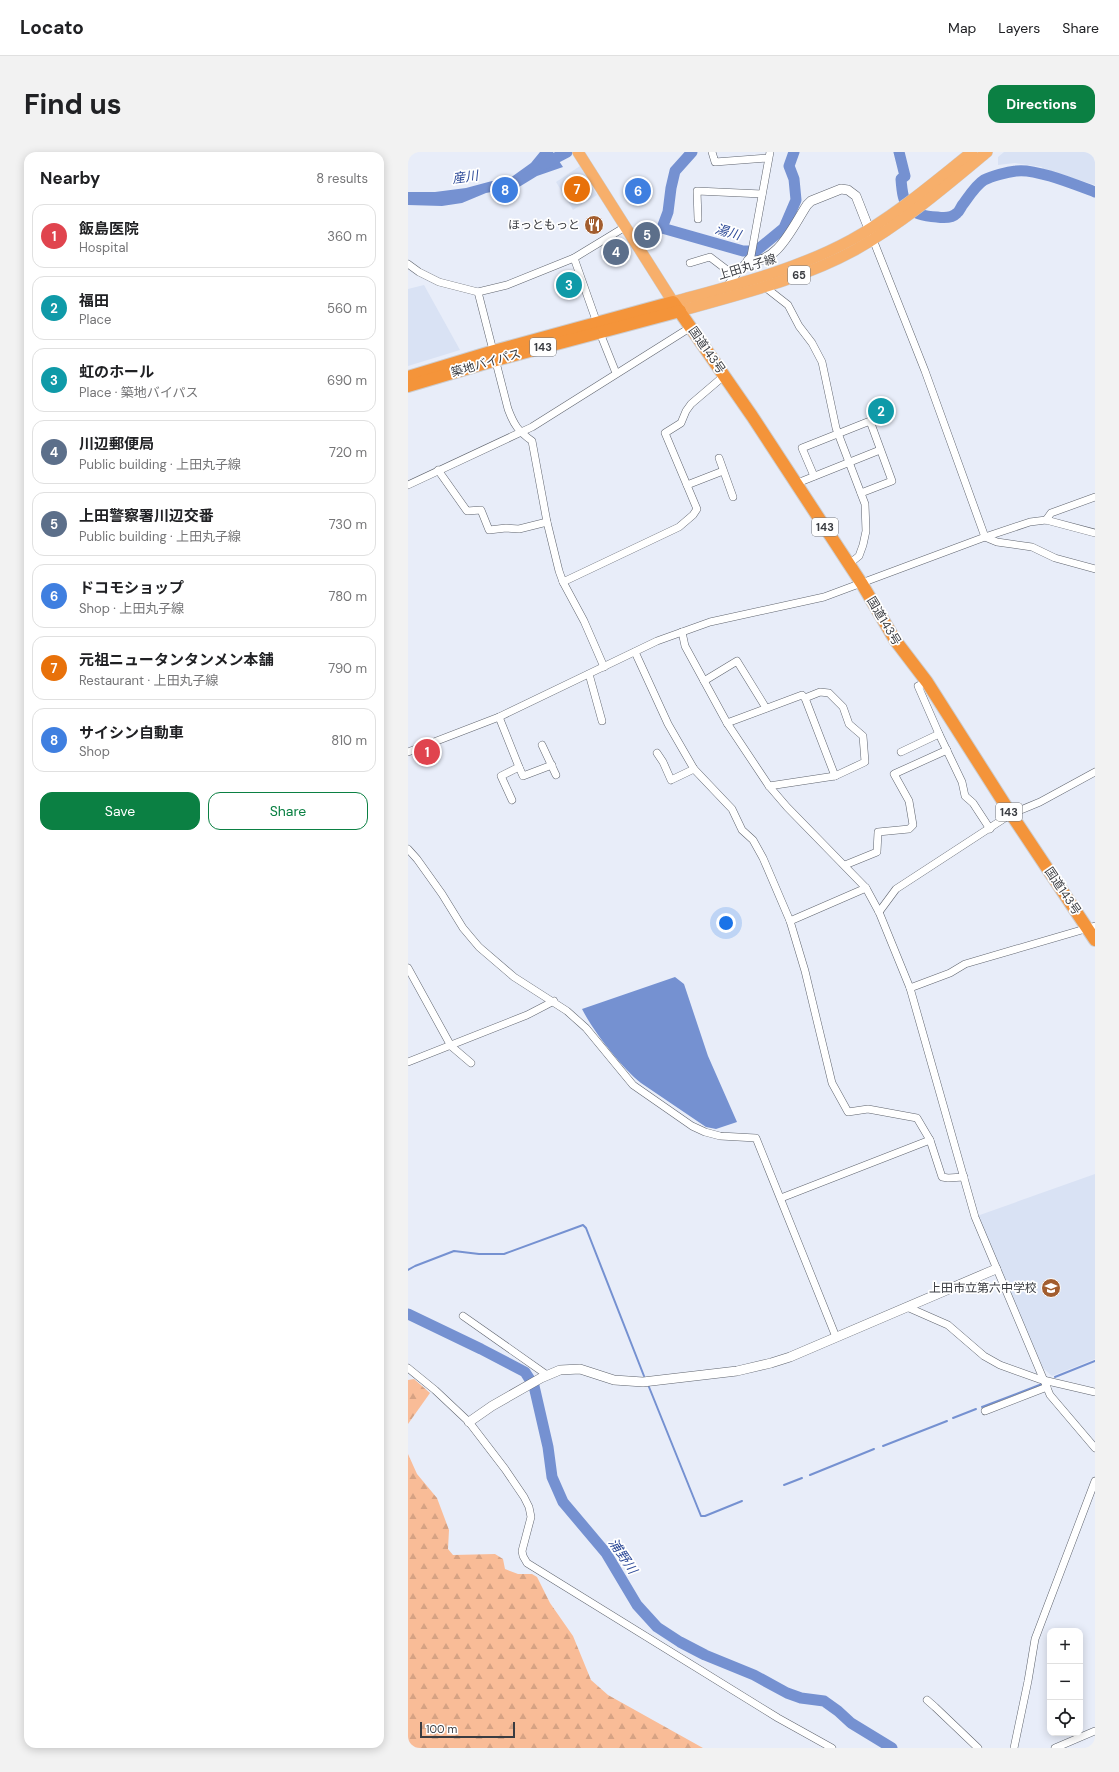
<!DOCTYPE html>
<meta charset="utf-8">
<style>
:root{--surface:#fff;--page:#f2f2f2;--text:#202124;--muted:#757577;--line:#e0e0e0;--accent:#0b8043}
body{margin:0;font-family:"DM Sans","Noto Sans JP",sans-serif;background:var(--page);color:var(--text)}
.controls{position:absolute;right:12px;bottom:12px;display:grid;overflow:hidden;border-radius:8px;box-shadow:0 2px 10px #0003}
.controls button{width:36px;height:36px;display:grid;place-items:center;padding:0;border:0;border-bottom:1px solid var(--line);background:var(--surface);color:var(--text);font:20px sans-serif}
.scale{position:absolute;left:12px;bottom:10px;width:95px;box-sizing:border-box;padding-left:4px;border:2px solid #3a3c41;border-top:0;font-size:11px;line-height:14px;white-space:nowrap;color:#3a3c41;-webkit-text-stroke:3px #fff;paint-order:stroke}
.you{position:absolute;left:318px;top:771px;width:14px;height:14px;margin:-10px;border:3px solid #fff;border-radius:50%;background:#1a73e8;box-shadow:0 0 0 6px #1a73e833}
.badge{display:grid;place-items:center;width:26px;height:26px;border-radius:50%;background:var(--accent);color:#fff;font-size:13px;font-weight:700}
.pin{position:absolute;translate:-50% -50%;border:2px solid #fff;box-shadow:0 1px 4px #0006}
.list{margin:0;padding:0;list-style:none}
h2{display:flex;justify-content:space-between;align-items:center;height:52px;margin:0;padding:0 16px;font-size:17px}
h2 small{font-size:13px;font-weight:400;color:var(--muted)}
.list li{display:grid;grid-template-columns:26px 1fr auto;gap:12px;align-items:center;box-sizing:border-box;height:64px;margin:0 8px 8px;padding:0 8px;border:1px solid var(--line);border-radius:12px}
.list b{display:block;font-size:15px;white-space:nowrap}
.list p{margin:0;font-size:13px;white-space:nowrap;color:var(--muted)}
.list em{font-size:13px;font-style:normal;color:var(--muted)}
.actions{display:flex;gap:8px;padding:12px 16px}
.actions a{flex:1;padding:9px 0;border:1px solid var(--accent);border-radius:12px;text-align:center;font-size:14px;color:var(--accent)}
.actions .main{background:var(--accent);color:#fff}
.icon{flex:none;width:22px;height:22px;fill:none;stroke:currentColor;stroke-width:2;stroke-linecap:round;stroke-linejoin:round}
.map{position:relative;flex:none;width:687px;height:1596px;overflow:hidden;border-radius:12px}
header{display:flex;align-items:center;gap:24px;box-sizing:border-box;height:56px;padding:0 20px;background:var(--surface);border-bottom:1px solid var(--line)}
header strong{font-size:19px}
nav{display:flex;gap:22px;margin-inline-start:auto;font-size:14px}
.intro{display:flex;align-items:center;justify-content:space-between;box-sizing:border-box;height:96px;padding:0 24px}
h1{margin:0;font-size:28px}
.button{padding:10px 18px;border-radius:12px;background:var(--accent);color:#fff;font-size:14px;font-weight:700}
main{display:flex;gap:24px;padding:0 24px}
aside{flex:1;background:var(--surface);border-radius:12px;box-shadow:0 2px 10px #0003}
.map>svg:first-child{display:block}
</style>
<header>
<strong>Locato</strong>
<nav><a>Map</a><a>Layers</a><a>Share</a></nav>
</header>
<div class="intro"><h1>Find us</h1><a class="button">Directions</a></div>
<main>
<aside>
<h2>Nearby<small>8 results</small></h2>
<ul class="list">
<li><span class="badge" style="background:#e0444e">1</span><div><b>飯島医院</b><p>Hospital</p></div><em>360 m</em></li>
<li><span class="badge" style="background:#0f9aa8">2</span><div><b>福田</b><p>Place</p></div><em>560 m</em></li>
<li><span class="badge" style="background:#0f9aa8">3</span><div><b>虹のホール</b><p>Place · 築地バイパス</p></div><em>690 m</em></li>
<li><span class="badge" style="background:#5c6f8a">4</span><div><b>川辺郵便局</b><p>Public building · 上田丸子線</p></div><em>720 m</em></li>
<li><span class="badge" style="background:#5c6f8a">5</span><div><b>上田警察署川辺交番</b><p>Public building · 上田丸子線</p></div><em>730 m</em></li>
<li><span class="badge" style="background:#3f7fe0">6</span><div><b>ドコモショップ</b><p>Shop · 上田丸子線</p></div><em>780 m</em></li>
<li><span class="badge" style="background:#e8710a">7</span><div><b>元祖ニュータンタンメン本舗</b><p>Restaurant · 上田丸子線</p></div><em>790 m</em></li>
<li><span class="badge" style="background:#3f7fe0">8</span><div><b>サイシン自動車</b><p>Shop</p></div><em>810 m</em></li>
</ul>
<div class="actions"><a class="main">Save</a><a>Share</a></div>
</aside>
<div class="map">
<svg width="687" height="1596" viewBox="0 0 687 1596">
<defs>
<pattern id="forest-firs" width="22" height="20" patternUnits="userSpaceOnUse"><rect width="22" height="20" fill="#f9bc97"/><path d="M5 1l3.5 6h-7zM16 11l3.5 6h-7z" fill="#d6a283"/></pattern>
</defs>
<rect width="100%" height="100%" fill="#e8edf9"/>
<!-- built -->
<g fill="#d9e2f4">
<polygon points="596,0 687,0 687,33 635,17 634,15 607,11 590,13 590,5"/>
<polygon points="172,14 189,43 165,58 148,30"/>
<polygon points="16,133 52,198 0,214 0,137"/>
<polygon points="687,1022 687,1207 644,1224 635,1216 569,1064"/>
</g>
<!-- forest -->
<g fill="url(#forest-firs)">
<polygon points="6,1227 22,1241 0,1272 0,1228"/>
<polygon points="0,1302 9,1322 29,1346 41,1378 40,1397 45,1403 87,1402 95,1407 97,1417 110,1422 124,1422 129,1425 142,1451 165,1484 183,1528 200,1543 295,1596 0,1596"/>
</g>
<!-- water -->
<g fill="#7591d1">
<polygon points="132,0 145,0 155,15 129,24 111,35 78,41 54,51 34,54 0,53 0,40 27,40 58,36 84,29 91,31 98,29 123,11"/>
<path d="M267,825l9,7 24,72 29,66 -21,7 -10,-2 -65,-44c-19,-15 -48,-52 -59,-74z"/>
</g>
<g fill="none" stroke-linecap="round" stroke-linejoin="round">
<!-- stream -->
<g stroke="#7591d1" stroke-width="2">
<polyline points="0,1118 7,1114 46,1099 71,1102 96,1102 175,1073 178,1076 236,1224"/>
<polyline points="647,1225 687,1209"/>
<polyline points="241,1235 293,1364 297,1364 334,1349"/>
<polyline points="574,1255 634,1232"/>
<polyline points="545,1266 568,1257"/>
<polyline points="475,1294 539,1269"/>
<polyline points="402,1323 466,1297"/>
<polyline points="376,1333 394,1326"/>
</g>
<!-- river -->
<g stroke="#7591d1" stroke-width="11">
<polyline points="284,0 267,19 263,36 260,60 254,76 335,99 348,99 376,76 388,48 386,27 381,14 386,0"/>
<path d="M491,0l6,24 -4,3c2,29 7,36 36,38 6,1 15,1 20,-4 3,-2 4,-7 7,-10 5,-7 12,-18 20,-23 8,-4 23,-8 32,-9 19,-3 60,14 79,21"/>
<polyline points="136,12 159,0"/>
<polyline points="0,1162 73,1197 117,1220 126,1234 140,1295 144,1325 155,1350 198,1401 229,1453 249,1475 272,1490 297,1503 346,1523 379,1541 393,1546 416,1549 430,1559 443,1571 484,1596"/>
</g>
<defs>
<g id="minor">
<polyline points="304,0 307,10 360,6"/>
<polyline points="290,67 289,39 354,42"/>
<polyline points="464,85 517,219 577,385 589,390 624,395 647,406 687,417"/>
<polyline points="166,106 189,171"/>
<polyline points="282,111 302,105 327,124"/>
<polyline points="0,112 11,120 31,130 70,140 99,133 166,106 217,75"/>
<polyline points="318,135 343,104 362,0"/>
<polyline points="357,135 380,153 391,174 404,191 414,210 428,276 457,352 458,379 455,393 451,404 441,412"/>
<path d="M70,140l30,117c6,16 10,22 24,32l15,81 12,49 4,11 21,39 20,46"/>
<polyline points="192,181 208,221"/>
<polyline points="311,306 325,345"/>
<polyline points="30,318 59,359 73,358 81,378 98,376 111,377 139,370"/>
<polyline points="406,324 394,296 462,269 484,329 453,341"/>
<polyline points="387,332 472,298"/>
<polyline points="0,333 124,275 283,175"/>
<polyline points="279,333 315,319"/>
<polyline points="638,368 643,361 687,345"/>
<polyline points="155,430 271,375 285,363 289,357 257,281 273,271 278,259 283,252 317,223"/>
<polyline points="274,480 277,494 319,571 361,634 379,655 458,736 471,760 502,836 567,1065 642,1243 687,1296"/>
<polyline points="227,500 260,572 286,617 324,657 334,678 345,688 355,706 382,769 397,819 424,931 440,960 460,957 509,966 522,988 534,1025 540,1026 556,1025"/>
<polyline points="181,522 194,569"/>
<polyline points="296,529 329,509 358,556"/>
<polyline points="519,530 510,534 531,582 554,630 557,644 565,651 582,677"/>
<polyline points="91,565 111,615 93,624 104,648"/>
<polyline points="319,571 394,543 397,546 427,624"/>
<polyline points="134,593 148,623"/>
<polyline points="0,600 91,565 249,489 302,470 416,445 577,385 622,370 638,368 687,381"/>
<polyline points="493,600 531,582"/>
<polyline points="249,601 255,610 263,628 286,617"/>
<polyline points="111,615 115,624 144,613"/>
<polyline points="361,634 427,624 457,610 455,584 441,572 435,555 421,541 412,540 397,546"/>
<polyline points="0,697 9,707 34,742 55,776 71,795 106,825 159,859 178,876 225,933 284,974 297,980 312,984 348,986 428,1185"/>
<polyline points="437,713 469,700 470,680 501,677 505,673 501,649 486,622 539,598"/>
<polyline points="471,760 488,737 603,662 632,650 687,620"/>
<polyline points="382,769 458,736"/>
<polyline points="0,816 43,894 63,911"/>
<polyline points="502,836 542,821 557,812 687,774"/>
<polyline points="0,910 119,863 146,849"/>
<polyline points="373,1046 522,988"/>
<polyline points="499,1155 540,1173 576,1204 592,1213 631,1227 687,1240"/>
<polyline points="55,1164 139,1223"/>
<polyline points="0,1216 27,1238 61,1270 97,1317 116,1345 121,1355 123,1365 114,1399 115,1404 119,1411 370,1566 424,1596"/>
<polyline points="577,1259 639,1235"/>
<polyline points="519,1548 527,1555 570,1596"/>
<polyline points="606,1596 620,1529 627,1487 687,1329"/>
<polyline points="647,1596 687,1579"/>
</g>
<g id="tertiary">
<path d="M340,109c29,4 45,-35 59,-56l4,-4 30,-12 7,1 8,6 13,33"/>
<polyline points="61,1270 84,1254 133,1226 152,1218 172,1217 206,1228 235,1230 329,1219 363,1211 382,1205 588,1117"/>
</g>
<g id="primary">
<path d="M170,0l95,150c61,-17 123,-32 178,-62 44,-24 82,-57 121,-88"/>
<path d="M272,159c59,-17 120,-31 175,-61 48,-27 90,-63 132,-98"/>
</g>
<g id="trunk">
<polyline points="0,225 86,199 265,150 344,264 454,432 487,488 519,530 603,662 687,788"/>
<polyline points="0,234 88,208 272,159"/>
</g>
</defs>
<!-- minor casing -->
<use href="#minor" stroke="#5f646e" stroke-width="8"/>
<!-- tertiary casing -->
<use href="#tertiary" stroke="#5f646e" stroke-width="10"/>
<!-- primary casing -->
<use href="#primary" stroke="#ccccce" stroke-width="12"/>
<!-- trunk casing -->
<use href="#trunk" stroke="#ccccce" stroke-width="14"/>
<!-- minor -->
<use href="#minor" stroke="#fff" stroke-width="7"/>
<!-- tertiary -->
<use href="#tertiary" stroke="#fff" stroke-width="9"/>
<!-- primary -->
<use href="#primary" stroke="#f7af6b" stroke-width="11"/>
<!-- trunk -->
<use href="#trunk" stroke="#f4943a" stroke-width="12"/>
</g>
<!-- icons -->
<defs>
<symbol id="restaurant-disc" viewBox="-11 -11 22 22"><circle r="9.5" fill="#a25d2f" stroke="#fff"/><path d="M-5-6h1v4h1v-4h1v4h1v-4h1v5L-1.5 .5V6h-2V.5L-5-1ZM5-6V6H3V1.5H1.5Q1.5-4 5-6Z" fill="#fff"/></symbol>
<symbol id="school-disc" viewBox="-11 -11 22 22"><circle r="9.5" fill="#a25d2f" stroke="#fff"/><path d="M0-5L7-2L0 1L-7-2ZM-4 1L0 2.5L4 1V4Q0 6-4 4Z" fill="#fff"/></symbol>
</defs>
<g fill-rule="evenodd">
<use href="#restaurant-disc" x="175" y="62" width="22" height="22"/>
<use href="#school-disc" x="632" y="1125" width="22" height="22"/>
</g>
<g text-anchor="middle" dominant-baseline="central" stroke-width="3.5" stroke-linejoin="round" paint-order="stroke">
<!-- shield labels -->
<g fill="#fff" stroke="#75767a" stroke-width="1">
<rect x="380" y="114" width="22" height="18" rx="3"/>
<rect x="122" y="186" width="26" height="18" rx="3"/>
<rect x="404" y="366" width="26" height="18" rx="3"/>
<rect x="588" y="651" width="26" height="18" rx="3"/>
</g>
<g font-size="11" font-weight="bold" fill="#3a3c41">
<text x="391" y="123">65</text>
<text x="135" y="195">143</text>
<text x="417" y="375">143</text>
<text x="601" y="660">143</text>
</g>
<!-- poi labels -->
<g font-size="12" fill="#3a3c41" stroke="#fff" text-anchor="end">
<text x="172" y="73">ほっともっと</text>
<text x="629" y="1136">上田市立第六中学校</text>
</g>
<!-- street labels -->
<g font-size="12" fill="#3a3c41" stroke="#fff">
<text transform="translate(339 115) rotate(-17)">上田丸子線</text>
<text transform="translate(299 198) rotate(55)">国道143号</text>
<text transform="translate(78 211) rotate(-16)">築地バイパス</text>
<text transform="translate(476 469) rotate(59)">国道143号</text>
<text transform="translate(655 739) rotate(56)">国道143号</text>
</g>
<!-- water labels -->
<g font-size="13" font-style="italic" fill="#2d4a98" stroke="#fff">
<text transform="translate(57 25) rotate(-8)">産川</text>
<text transform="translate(320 80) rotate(16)">湯川</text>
<text transform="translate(215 1404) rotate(56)">浦野川</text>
</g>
</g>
</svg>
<div class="controls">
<button>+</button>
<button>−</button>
<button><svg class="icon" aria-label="locate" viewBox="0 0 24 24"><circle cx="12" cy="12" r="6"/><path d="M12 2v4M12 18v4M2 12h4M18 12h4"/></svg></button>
</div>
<div class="scale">100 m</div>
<div class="you"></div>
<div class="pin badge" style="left:19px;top:600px;background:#e0444e">1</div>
<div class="pin badge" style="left:473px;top:259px;background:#0f9aa8">2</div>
<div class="pin badge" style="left:161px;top:133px;background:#0f9aa8">3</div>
<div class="pin badge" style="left:208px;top:100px;background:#5c6f8a">4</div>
<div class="pin badge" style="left:239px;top:83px;background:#5c6f8a">5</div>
<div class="pin badge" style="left:230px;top:39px;background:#3f7fe0">6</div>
<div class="pin badge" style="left:169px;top:37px;background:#e8710a">7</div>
<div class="pin badge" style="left:97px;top:38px;background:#3f7fe0">8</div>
</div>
</main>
